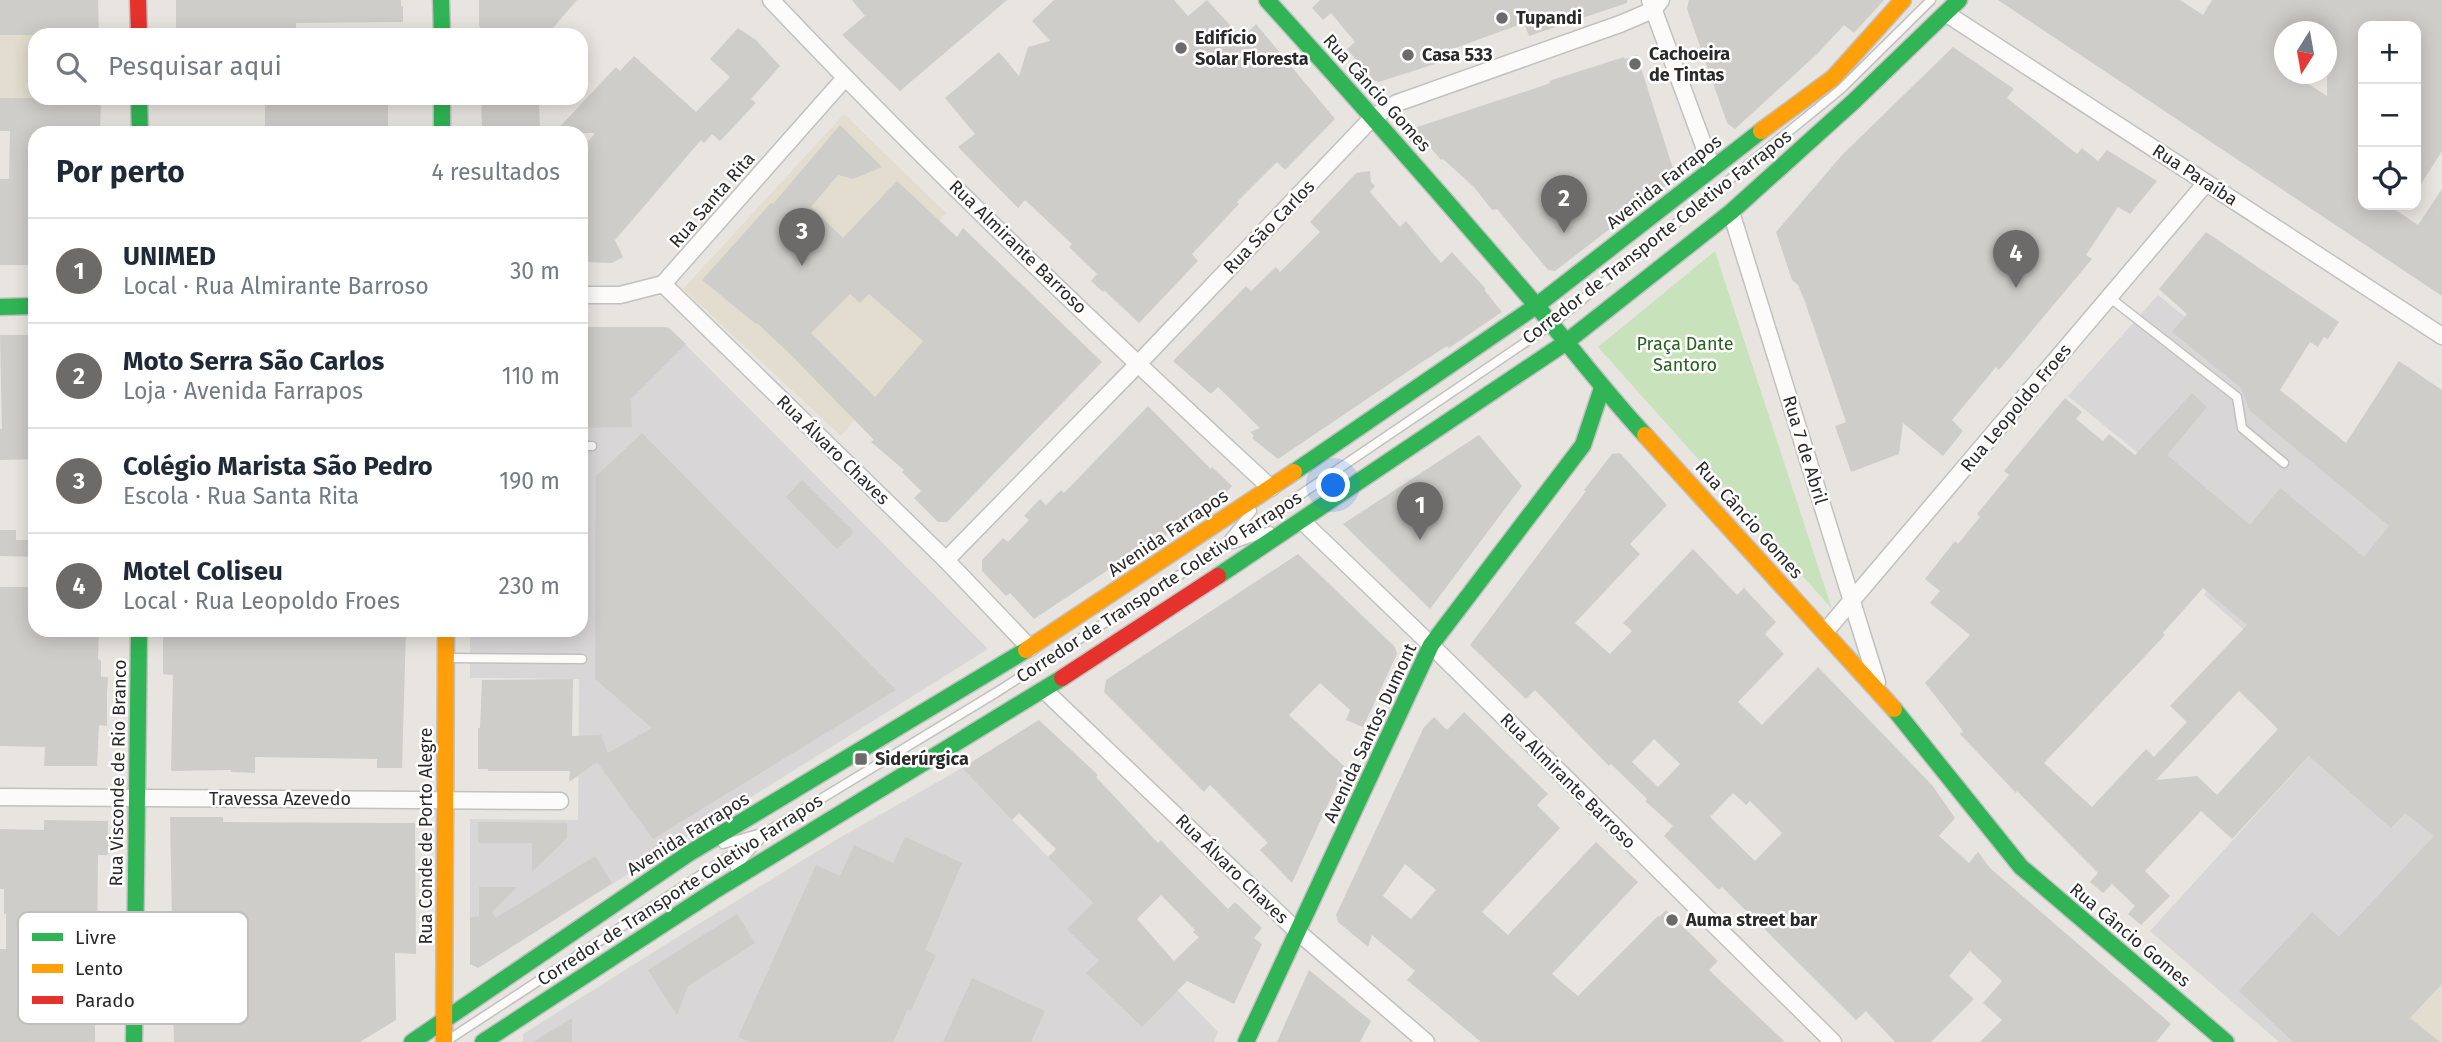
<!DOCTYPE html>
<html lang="pt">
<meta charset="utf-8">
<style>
:root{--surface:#fff;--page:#f6f6f7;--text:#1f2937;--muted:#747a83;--line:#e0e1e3;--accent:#6c6b6a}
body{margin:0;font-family:"Fira Sans",sans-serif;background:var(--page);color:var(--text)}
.controls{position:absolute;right:21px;top:21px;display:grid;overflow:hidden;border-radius:14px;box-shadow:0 4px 18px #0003}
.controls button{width:63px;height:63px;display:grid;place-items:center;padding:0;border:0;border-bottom:2px solid var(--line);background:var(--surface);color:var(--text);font:35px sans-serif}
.compass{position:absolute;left:2274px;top:21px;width:63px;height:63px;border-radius:50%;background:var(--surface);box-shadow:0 4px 18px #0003;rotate:191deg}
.you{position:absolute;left:1334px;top:486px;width:24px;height:24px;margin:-18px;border:5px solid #fff;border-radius:50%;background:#1a73e8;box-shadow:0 0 0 10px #1a73e833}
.badge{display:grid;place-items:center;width:46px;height:46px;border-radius:50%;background:var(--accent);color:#fff;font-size:23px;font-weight:700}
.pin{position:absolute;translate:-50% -58px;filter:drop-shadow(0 2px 4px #0008)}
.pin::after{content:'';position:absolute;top:37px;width:24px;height:21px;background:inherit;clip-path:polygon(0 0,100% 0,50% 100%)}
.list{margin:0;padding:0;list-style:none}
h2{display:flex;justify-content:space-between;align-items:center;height:91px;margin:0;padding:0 28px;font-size:30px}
h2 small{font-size:23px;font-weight:400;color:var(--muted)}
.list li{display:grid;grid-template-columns:46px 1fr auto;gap:21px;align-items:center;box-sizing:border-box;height:105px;padding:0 28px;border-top:2px solid var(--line)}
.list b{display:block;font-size:26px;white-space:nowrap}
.list p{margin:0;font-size:23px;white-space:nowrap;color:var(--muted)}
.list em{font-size:23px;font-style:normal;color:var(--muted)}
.icon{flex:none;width:38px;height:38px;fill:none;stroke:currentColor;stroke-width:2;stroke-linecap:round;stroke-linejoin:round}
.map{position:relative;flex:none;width:2442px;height:1042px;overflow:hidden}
.search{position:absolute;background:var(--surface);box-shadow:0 4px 18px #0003;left:28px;top:28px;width:560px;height:77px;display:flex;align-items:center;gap:18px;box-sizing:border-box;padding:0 24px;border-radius:21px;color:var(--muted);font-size:26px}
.panel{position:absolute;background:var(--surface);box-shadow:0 4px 18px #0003;left:28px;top:126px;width:560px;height:511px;border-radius:21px}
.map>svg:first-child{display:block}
</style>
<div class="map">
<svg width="2442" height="1042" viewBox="0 0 2442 1042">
<rect width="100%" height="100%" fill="#e8e5e0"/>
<!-- industrial -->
<g fill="#d8d6d7">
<polygon points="2158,295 2442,525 2442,953 2361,1042 2279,1042 2150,931 2345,717 2204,595 2244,539 2068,396"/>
<polygon points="581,327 668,327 988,649 478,968 470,964 470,819 578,820 579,679 470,678 470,630 581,630"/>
<polygon points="962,768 1218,1032 1214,1042 523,1042 523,1034 684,933 834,841"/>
</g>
<!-- education -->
<g fill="#e2ddcf">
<polygon points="0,0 35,35 35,98 42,131 0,131"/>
<polygon points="844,114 946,213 872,296 923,341 841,436 683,289"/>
<polygon points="2442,953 2442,1042 2361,1042"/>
</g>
<!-- green -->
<polygon fill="#c8e2bb" points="1715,251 1832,609 1598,347"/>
<!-- building -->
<g fill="#cfcdc9" fill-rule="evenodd">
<polygon points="0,0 98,0 99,35 0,35"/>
<polygon points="176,0 401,0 401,6 403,6 403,22 296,23 296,35 176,35"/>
<polygon points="479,0 577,0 547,35 482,35 479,25"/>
<polygon points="852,0 1007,0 900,91 842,35 865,16"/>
<polygon points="1054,0 1174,0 1188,16 1207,0 1242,38 1256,24 1335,119 1285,170 1277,162 1237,202 1239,204 1192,254 1198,261 1139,323 1104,290 1103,292 1091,281 1097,274 1069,247 1072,244 1025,200 1018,208 958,147 975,134 945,98 999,52 1019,76 1028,47 1050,41 1032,21"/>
<polygon points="1320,0 1627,0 1627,3 1529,36 1524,23 1447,51 1450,59 1379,82 1373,80 1347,49 1355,42 1331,13 1323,20 1312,8"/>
<polygon points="1689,0 1884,0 1854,33 1844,25 1818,53 1735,129 1727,123 1687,9"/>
<path d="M1998,0h182l23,15 9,-15h230v151l-26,41v-166h-53v179h25l30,20 24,-36v107zM2285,32h42v64l-34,-22h-8z"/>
<polygon points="738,28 756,40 780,66 751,99 756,103 720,141 712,134 704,143 701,140 615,240 623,257 612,263 588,262 588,258 581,257 581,150 595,133 554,133 616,67 620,71 634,56 696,112 730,77 710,59"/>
<polygon points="1953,47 2014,89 2007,98 2077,154 2082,148 2098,161 2107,150 2157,181 2130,214 2118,207 2086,255 2092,259 1999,370 1996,367 1952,420 1963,431 1943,456 1903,423 1899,454 1851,472 1835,426 1846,422 1804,299 1798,285 1792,280 1776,232 1842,155"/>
<polygon points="1637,55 1674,172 1667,185 1555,271 1548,270 1497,209 1492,210 1474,187 1443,159 1441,160 1414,128 1539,87 1550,83 1549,81 1624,57 1625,59"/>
<polygon points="0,98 101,98 100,133 35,133 35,265 0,265 0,179 9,179 10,131 0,131"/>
<rect x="265" y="98" width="123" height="35"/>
<polygon points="481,98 535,98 539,104 540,127 482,129"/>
<path d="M840,125l42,42 -29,12 -15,-4 -27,32 32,31 54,-57 60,56 6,-9 139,134 -155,160h-9l-24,-24 7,-7 -19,-19 2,-2 -33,-28 3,-2 -84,-86 -33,-31 -1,1 -54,-44 69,-77 2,1zM850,294l10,9 9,-9 54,47 -48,56 -64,-64z"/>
<polygon points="1370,171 1371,182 1375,186 1370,192 1400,227 1406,221 1441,263 1452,252 1485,288 1485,291 1502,312 1449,348 1447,346 1413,368 1278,459 1252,438 1254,436 1250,432 1260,428 1218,387 1211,394 1173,361 1246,286 1251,291 1276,267 1280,272 1320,232 1310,222 1356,173"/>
<path d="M2206,232l133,90 -11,17 -4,-2 -6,10 -8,-5 -30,48 66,53 53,-82 43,29v594l-32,34 30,24h-147l-54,-51 73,-79 27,25 95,-101 -29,-23 -14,15 -82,-72 -77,83 -31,-28 -56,60 25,25 -29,29 -13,-11 7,-8 -23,-22 -9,9 -13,-11 8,-9 -81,-82 -1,2 -56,-59 3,-3 -38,-48 45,-48 -40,-32 10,-12 -15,-12 30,-38 3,3 22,-27 -3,-3 32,-39 -5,-4 61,-73 17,14 -6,7 27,22 6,-7 26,21 57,-62 15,14 -40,48 83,70 30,-37 84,69 25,-31 -139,-115 -9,-23 -69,-56 15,-18 -28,-25zM2203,588l44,37 -77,81 17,16 -33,35 -8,-8 -54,58 -48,-44 121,-128 -2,-2zM2239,691l39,38 -61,66 -20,-19 -41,4z"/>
<polygon points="581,327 665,327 670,329 686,344 631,399 632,427 581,428"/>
<polygon points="0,335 35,335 35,459 0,460 0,429 2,429"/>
<polygon points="1148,406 1211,469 1212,467 1232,486 1221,498 1219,496 1183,522 1184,523 1160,539 1158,537 1034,619 1010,593 1006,596 982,571 982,560 1003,538 1008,542 1029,520 1024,516 1040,499 1046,505 1061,490 1064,493"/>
<polygon points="642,433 896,690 653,839 597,762 569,782 570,771 488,771 488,769 478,769 478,728 480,728 482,680 573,679 572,736 601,735 608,753 652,728 595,679 596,476"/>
<polygon points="1479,435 1522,486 1430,609 1343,524"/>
<path d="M1620,453l47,52 -37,39 10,10 -65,69 35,31 22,-23 -9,-8 70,-74 44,46 7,-7 32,34 -11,12 19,20 -46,48 24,23 56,-58 114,118 23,33 -16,18 30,27 9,-11 12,16 181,156 -15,18h-176l22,-22 -19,-17 19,-22 -32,-30 -21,25 25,23 -43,43h-36l-29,-31 -10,9 -134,-133 -3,3 -55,-54 9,-10 -28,-25 2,-2 -36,-35 -2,2 -74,-76 -9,9 -56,-54 116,-154 -2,-1 28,-36zM1654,739l26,25 -22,23 -26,-25zM1733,793l13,12 4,-4 32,32 -27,28 -45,-44z"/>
<polygon points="802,480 854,532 837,549 786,497"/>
<polygon points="0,530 16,530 16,540 35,540 35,557 0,556"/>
<polygon points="1298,554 1395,647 1397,654 1363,727 1346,720 1350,710 1320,683 1289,715 1345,767 1292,883 1260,850 1268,843 1210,785 1204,792 1104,692 1106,680"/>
<polygon points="0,587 35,587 35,630 99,630 98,659 101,661 101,677 108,677 107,694 107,726 99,725 97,766 44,766 45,747 0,746"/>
<polygon points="163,630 406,630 402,768 377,768 377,759 255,757 255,773 231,772 231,770 171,771 173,675 163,674"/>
<path d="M1464,712l84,82 -11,11 23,23 -78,84 26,23 88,-93 42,40 -86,92 26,22 80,-80 1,1 7,-7 52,51 -9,9 76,72h-304l-74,-62 8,-9 -43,-36 -4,12 -30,-25 -2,-7 88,-188 10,-10 13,13zM1405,864l31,26 -25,29 -28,-23z"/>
<path d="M1039,720l59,55 -2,2 33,35 29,31 3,-3 6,7 61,62 7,-7 27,26 -8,10 8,6 -28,60 -47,-23 -45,46 -56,-54 13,-12 -32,-32 26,-26 -45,-46 8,-8 -37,-36 -7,7 -50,-52zM1161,895l34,35 -2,2 6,5 -25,24 -37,-42z"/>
<polygon points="170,817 223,817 223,822 415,823 416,954 395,953 396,1020 360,1042 174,1042 172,958 162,959 162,919 172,919"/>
<polygon points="44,820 108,821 108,855 98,855 97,945 99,945 98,979 95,978 95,1042 0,1042 0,949 6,949 6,914 4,914 4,889 0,889 0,829 44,830"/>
<polygon points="478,822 567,823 567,838 532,872 532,843 478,843"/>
<polygon points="905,837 962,863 925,950 936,955 911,1011 908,1009 893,1042 749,1042 738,1037 816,865 840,876 854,845 893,863"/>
<polygon points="595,856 612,883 478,968 470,964 470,917 479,917 479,887 517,887 492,912 496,918"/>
<polygon points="737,914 755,943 688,986 677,1015 648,970"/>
<polygon points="1309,970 1371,1021 1360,1042 1277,1042"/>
<polygon points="972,978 1045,1011 1031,1042 943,1042"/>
<polygon points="572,1018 572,1042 533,1042"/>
</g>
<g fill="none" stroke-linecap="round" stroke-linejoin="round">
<defs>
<g id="lane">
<polyline points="2109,297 2237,397 2242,428 2284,463"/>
<polyline points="581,446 592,446"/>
<polyline points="1229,539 1252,511"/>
<polyline points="1233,544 1270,531"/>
<polyline points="449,658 582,659"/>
<polyline points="723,844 758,834"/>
<polyline points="735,868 761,838"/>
<polyline points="448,1040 768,831 997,692 1223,547 1551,325 1841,89 1931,0"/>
</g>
<g id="street">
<path d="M771,0c160,169 329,330 500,488"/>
<polyline points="1650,0 1712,168"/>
<polyline points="1947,14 2442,336"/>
<polyline points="1731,212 1877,682"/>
<polyline points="663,284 946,560 1030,648"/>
<polyline points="581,295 620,295 663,284 845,78"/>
<polyline points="1302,521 1431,645 1833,1042"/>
<polyline points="946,560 1138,364 1373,117 1397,103 1620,24 1653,10 1661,0"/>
<polyline points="1825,632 2206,183"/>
<polyline points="1044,690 1298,932 1426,1042"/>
<polyline points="0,797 560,801"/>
</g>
<g id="fast">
<polyline points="441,0 442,35"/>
<path d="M1267,0c91,100 180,201 268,304 37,44 71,89 110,131"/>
<polyline points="139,98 140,133"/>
<polyline points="442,98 442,133"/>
<polyline points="0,307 35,306"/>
<polyline points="1294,472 1536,306 1761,131"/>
<polyline points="1218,576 1565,343 1731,212 1853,102 1959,0"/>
<polyline points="1894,709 2021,867 2226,1042"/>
<polyline points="134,1042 139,630"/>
<polyline points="412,1042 688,854 1026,650"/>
<polyline points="483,1042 714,891 1062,678"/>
<polyline points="1246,1042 1431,645 1583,445 1602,388"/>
</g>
<g id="slow">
<polyline points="1761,131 1833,78 1903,0"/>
<polyline points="1645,435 1894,709"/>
<polyline points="1026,650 1294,472"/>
<polyline points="444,1042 446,630"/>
</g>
<g id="jam">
<polyline points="138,0 139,35"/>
<polyline points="1062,678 1218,576"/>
</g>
</defs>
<!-- lane casing -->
<use href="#lane" stroke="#c1c1c1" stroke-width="11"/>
<!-- street casing -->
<use href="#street" stroke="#c1c1c1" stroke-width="19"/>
<!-- fast casing -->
<use href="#fast" stroke="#c1c1c1" stroke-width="19"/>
<!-- slow casing -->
<use href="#slow" stroke="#c1c1c1" stroke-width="19"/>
<!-- jam casing -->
<use href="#jam" stroke="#c1c1c1" stroke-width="19"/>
<!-- lane -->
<use href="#lane" stroke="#fcfbfa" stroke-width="8"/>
<!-- street -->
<use href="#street" stroke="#fcfbfa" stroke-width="16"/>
<!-- fast -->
<use href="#fast" stroke="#30b455" stroke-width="16"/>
<!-- slow -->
<use href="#slow" stroke="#ff9f0a" stroke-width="16"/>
<!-- jam -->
<use href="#jam" stroke="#e5322d" stroke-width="16"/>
</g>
<!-- markers -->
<g fill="#6c6b6a" stroke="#fff" stroke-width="2.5">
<circle cx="1502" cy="18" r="7"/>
<circle cx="1181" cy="48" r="7"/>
<circle cx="1408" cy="55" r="7"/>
<circle cx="1635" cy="64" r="7"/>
<rect x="854" y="752" width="14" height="14" rx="3.5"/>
<circle cx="1672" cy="920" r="7"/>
</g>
<g text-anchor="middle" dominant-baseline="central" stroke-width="5" stroke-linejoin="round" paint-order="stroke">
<!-- poi labels -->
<g font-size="18" font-weight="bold" fill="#2a2a2a" stroke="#fff" text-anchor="start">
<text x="1516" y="18">Tupandi</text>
<text x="1195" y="38">Edifício<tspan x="1195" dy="21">Solar Floresta</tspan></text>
<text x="1649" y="54">Cachoeira<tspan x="1649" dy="21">de Tintas</tspan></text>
<text x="1422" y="55">Casa 533</text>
<text x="875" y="759">Siderúrgica</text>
<text x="1686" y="920">Auma street bar</text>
</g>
<!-- street labels -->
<g font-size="18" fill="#2a2a2a" stroke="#fff">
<text transform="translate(1377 93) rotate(48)">Rua Câncio Gomes</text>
<text transform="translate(2195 175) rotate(33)">Rua Paraíba</text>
<text transform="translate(1664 182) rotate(-38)">Avenida Farrapos</text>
<text transform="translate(712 200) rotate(-49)">Rua Santa Rita</text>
<text transform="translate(1269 227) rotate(-46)">Rua São Carlos</text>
<text transform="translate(1657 237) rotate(-38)">Corredor de Transporte Coletivo Farrapos</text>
<text transform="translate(1018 247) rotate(44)">Rua Almirante Barroso</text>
<text transform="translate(2016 408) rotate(-50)">Rua Leopoldo Froes</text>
<text transform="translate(833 450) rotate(44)">Rua Álvaro Chaves</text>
<text transform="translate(1805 450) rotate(73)">Rua 7 de Abril</text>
<text transform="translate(1749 520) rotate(48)">Rua Câncio Gomes</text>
<text transform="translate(1168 533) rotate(-34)">Avenida Farrapos</text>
<text transform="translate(1159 587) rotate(-33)">Corredor de Transporte Coletivo Farrapos</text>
<text transform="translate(1370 733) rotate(-65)">Avenida Santos Dumont</text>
<text transform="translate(118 773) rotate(-89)">Rua Visconde de Rio Branco</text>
<text transform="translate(1568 781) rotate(45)">Rua Almirante Barroso</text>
<text x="280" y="799">Travessa Azevedo</text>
<text transform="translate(688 834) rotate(-32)">Avenida Farrapos</text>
<text transform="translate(426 836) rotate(-90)">Rua Conde de Porto Alegre</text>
<text transform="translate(1232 869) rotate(44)">Rua Álvaro Chaves</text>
<text transform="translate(680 890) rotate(-33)">Corredor de Transporte Coletivo Farrapos</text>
<text transform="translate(2130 935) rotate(40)">Rua Câncio Gomes</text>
</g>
<!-- park labels -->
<g font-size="18" fill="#28631e" stroke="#fff">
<text x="1685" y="344">Praça Dante<tspan x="1685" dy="21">Santoro</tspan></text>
</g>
</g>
<!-- legend -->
<rect x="18" y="912" width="230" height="112" rx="10" fill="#fff" stroke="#bfbfbf" stroke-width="2"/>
<rect x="32" y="933" width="31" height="8" fill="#30b455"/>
<rect x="32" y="964" width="31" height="9" fill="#ff9f0a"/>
<rect x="32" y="996" width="31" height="8" fill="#e5322d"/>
<g font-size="19" fill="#2a2a2a">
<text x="75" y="944">Livre</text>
<text x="75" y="975">Lento</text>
<text x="75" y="1007">Parado</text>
</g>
</svg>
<div class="controls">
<button>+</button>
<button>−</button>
<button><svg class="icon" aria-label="locate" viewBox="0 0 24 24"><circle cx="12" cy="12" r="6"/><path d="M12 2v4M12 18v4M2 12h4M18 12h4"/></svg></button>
</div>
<svg class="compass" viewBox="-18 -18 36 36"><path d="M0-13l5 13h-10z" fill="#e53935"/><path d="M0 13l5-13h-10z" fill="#747a83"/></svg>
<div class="you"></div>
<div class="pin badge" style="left:1420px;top:540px">1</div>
<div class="pin badge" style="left:1564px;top:233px">2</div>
<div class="pin badge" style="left:802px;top:266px">3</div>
<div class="pin badge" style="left:2016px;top:288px">4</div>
<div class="search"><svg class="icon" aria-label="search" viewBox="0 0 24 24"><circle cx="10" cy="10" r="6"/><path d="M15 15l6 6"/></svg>Pesquisar aqui</div>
<section class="panel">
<h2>Por perto<small>4 resultados</small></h2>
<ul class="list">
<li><span class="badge">1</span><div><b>UNIMED</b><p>Local · Rua Almirante Barroso</p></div><em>30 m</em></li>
<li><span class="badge">2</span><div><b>Moto Serra São Carlos</b><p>Loja · Avenida Farrapos</p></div><em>110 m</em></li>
<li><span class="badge">3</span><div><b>Colégio Marista São Pedro</b><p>Escola · Rua Santa Rita</p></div><em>190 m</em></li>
<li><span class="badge">4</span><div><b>Motel Coliseu</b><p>Local · Rua Leopoldo Froes</p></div><em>230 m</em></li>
</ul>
</section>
</div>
